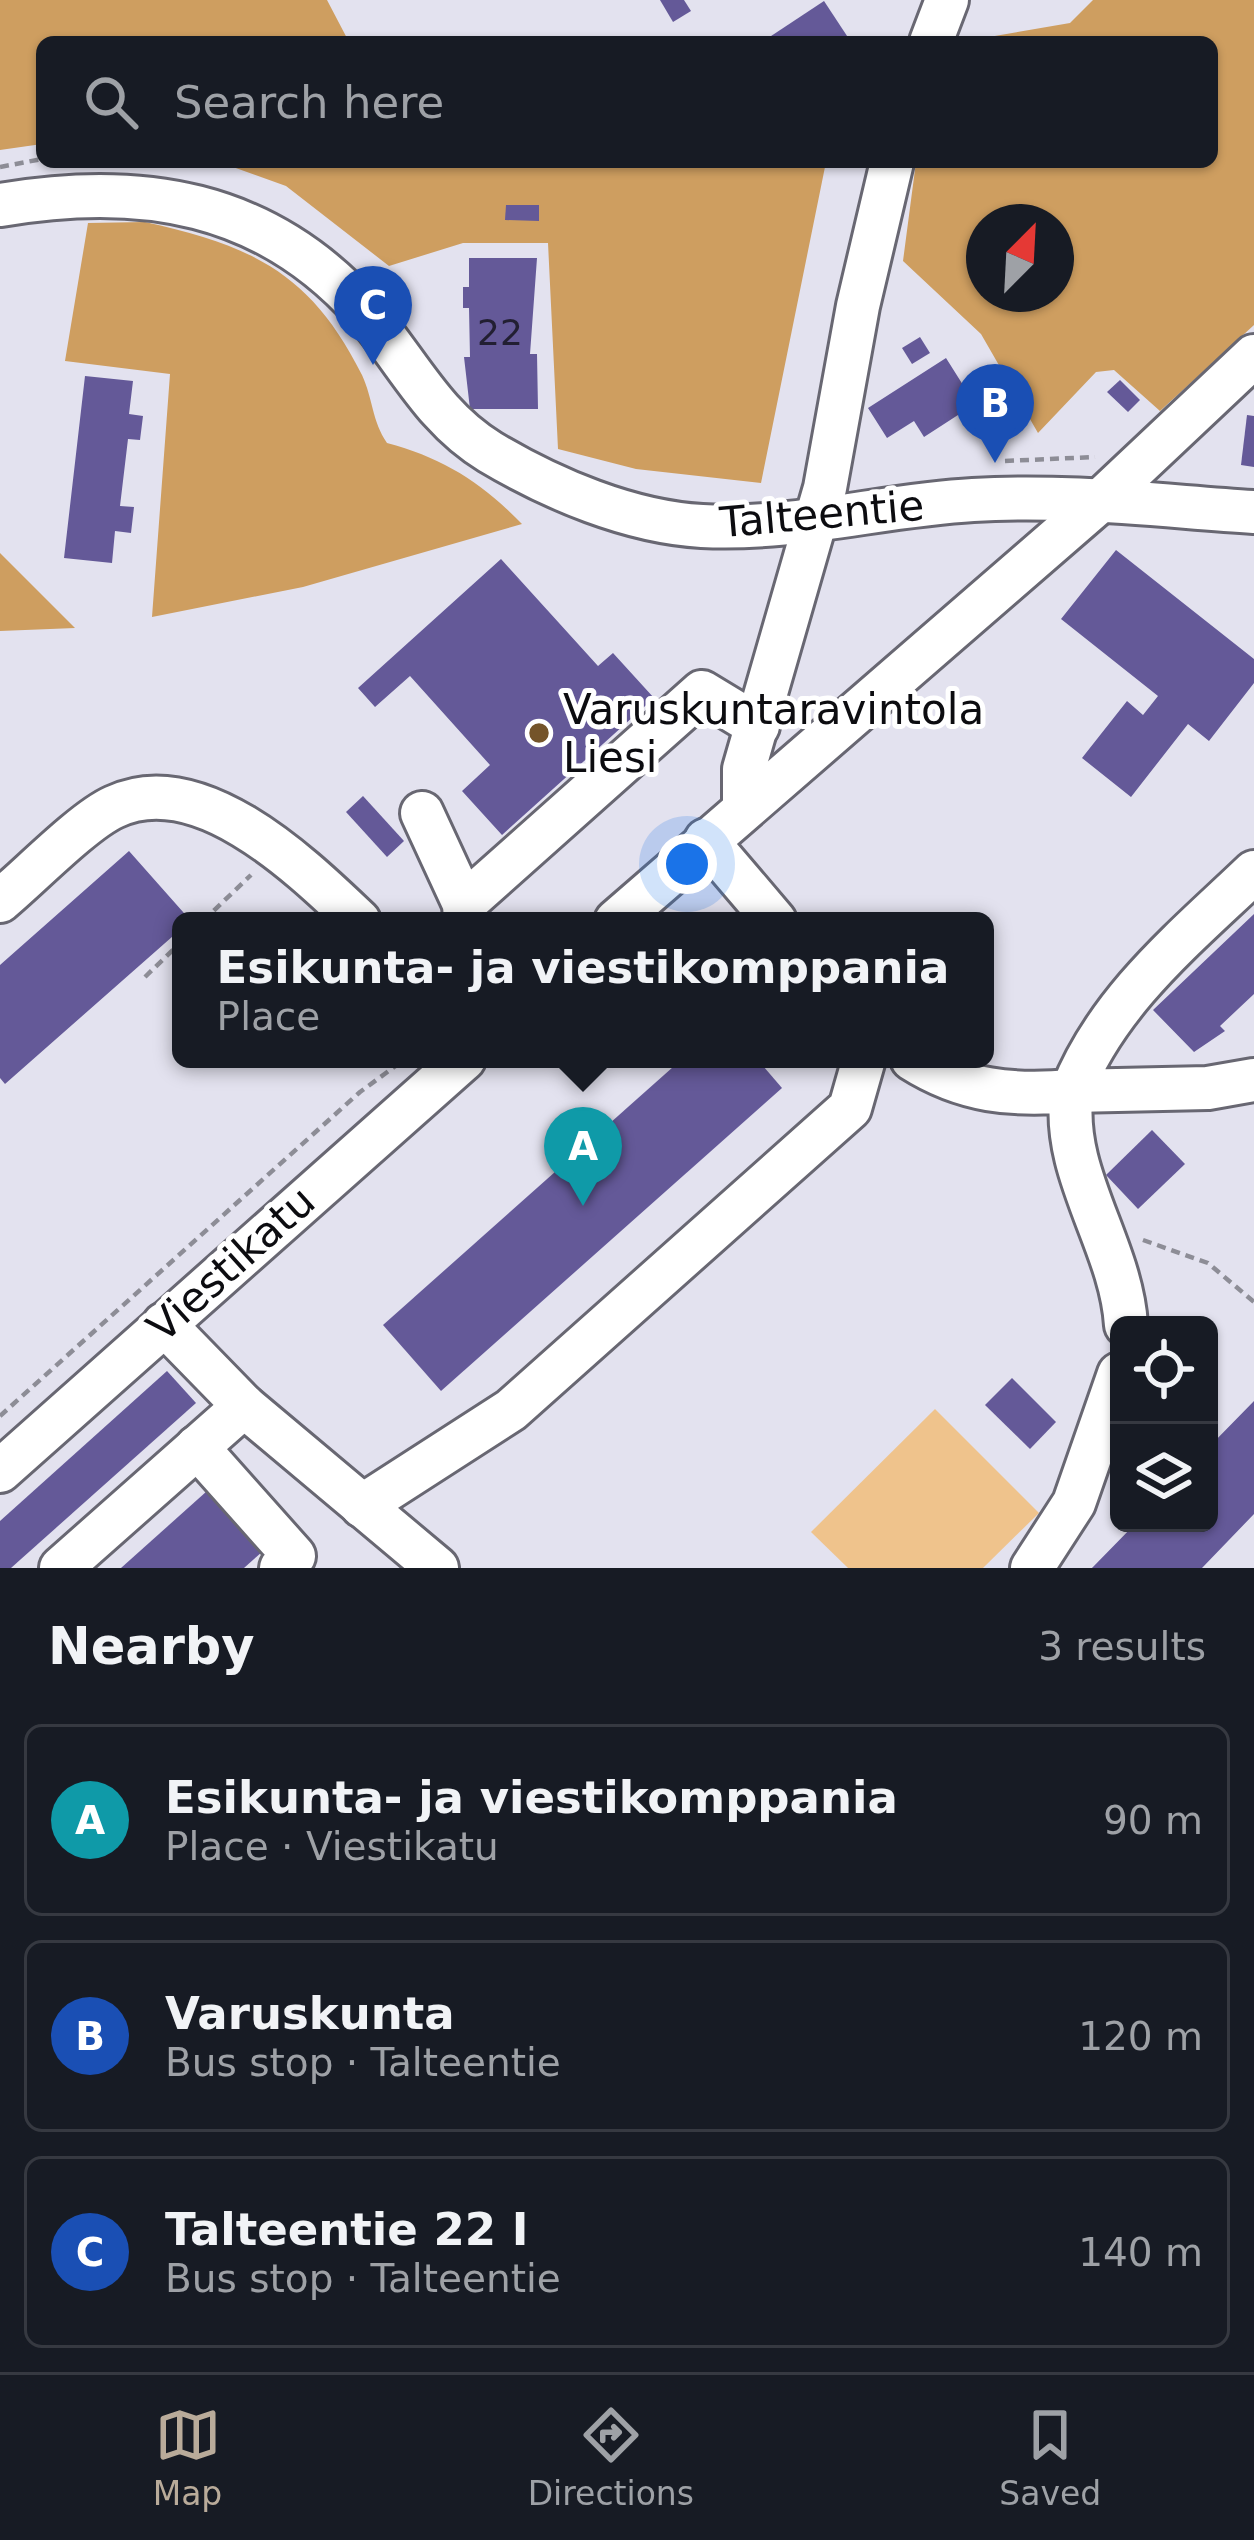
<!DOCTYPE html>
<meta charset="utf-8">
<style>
:root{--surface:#171b24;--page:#242831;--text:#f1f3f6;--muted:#9ea1a6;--line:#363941;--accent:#b9ab9a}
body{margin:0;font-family:"DejaVu Sans",sans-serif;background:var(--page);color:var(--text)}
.controls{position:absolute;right:36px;bottom:36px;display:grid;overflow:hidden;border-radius:18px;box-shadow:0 3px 9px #0004}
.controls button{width:108px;height:108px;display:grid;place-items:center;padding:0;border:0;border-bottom:3px solid var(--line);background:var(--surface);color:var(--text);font:60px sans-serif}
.compass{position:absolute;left:966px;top:204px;width:108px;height:108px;border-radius:50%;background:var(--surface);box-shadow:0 3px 9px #0004;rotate:24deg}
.you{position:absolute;left:687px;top:864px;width:42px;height:42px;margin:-30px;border:9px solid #fff;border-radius:50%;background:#1a73e8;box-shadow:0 0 0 18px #1a73e833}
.badge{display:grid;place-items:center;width:78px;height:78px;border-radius:50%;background:var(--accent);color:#fff;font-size:39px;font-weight:700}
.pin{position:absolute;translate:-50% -99px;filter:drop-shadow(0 3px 6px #0008)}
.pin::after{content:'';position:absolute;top:63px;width:42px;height:36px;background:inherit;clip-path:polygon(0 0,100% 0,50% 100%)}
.popup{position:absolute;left:172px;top:912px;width:822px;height:156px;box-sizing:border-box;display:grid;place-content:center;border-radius:18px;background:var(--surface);filter:drop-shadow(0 3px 9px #0005);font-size:39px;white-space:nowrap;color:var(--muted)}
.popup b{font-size:45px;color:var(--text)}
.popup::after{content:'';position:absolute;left:50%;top:100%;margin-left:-24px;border:24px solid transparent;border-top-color:var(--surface)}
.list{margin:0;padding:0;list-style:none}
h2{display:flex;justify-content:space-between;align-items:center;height:156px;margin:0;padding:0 48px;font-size:51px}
h2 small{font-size:39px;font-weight:400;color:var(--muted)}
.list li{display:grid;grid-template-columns:78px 1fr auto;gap:36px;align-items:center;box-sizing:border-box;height:192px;margin:0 24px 24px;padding:0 24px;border:3px solid var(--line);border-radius:18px}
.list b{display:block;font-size:45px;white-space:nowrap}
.list p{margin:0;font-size:39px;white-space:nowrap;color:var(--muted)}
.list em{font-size:39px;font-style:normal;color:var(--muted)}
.icon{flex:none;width:66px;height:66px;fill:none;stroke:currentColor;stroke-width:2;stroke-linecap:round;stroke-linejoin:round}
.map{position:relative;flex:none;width:1254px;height:1568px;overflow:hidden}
.search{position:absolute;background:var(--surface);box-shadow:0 3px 9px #0004;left:36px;right:36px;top:36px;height:132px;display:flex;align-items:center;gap:30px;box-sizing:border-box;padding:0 42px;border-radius:18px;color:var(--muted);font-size:45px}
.sheet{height:804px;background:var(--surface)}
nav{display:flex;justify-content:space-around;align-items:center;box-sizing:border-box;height:168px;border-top:3px solid var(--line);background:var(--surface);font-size:33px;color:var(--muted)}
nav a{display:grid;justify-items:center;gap:6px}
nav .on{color:var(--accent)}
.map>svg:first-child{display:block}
</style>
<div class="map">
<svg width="1254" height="1568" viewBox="0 0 1254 1568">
<rect width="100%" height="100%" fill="#e3e2ef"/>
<!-- green -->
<polygon fill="#efc38c" points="935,1409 1039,1513 983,1568 848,1568 811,1532"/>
<!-- forest -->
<g fill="#ce9e60" fill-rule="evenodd">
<polygon points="0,0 327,0 349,42 42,42 42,144 0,150"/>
<path d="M1093,0h161v325l-94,86 -46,-41 -18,2 -58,61 -57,-99 -78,-73 13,-99h296v-120h-252l110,-19zM984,222h72v72h-72z"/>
<polygon points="219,162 436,162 445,168 457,162 826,162 761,483 636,469 558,449 548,243 463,243 389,266 286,186"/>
<path d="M145,222c108,24 166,51 217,153 11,24 10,46 25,68 56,15 94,39 135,81l-219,63 -151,30 18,-243 -105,-13 23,-138z"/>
<polygon points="0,553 75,628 0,631"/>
</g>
<!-- building -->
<g fill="#645998">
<polygon points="660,0 684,0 691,11 673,22"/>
<polygon points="824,1 851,42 762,42"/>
<polygon points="506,205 539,205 539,221 505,220"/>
<polygon points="469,258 537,258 530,354 537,354 538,409 470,409 464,357 470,357 469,308 463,308 463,287 469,287"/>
<polygon points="920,337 930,353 912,364 902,348"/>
<polygon points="946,358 975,404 924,437 914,421 887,438 868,408"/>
<polygon points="85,376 133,381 129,414 143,416 140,440 128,439 120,506 134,507 131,533 115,531 112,563 64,558"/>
<polygon points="1120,380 1140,400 1128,412 1107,392"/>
<polygon points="1247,415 1254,416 1254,467 1241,465"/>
<polygon points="1116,550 1254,659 1254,683 1209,741 1188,724 1131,797 1082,758 1127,701 1143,715 1158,696 1061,619"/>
<polygon points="501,559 598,666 613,653 654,698 502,835 462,791 490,765 410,676 375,707 358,688"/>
<polygon points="363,796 404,841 387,857 346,812"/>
<polygon points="129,851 191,921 181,921 181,929 5,1084 0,1078 0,965"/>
<polygon points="1254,914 1254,994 1220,1026 1225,1031 1194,1052 1153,1010"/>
<polygon points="682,1059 757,1059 782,1088 441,1391 383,1325"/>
<polygon points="1152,1130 1185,1164 1138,1209 1106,1175"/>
<polygon points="167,1371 196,1403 11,1568 0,1568 0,1521"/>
<polygon points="1012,1378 1056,1422 1030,1449 985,1405"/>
<polygon points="1254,1401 1254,1514 1202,1568 1092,1568 1136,1523 1209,1523 1209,1447"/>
<polygon points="207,1491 262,1552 244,1568 121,1568"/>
</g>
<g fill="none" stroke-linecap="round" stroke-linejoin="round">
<defs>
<g id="minor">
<polyline points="931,42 947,0"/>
<path d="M0,205c140,-24 265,-5 364,106 43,49 68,106 126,141 62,37 140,70 212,74 90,5 181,-21 271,-26 93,-6 188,6 281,12"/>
<polyline points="744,806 744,769 825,488 858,306 892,162"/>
<polyline points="422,813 464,904 465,921"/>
<polyline points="706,840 775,921"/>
<path d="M1254,872c-69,66 -146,128 -182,219l136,-3 46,-8"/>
<path d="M0,901c29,-24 83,-80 114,-94 86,-41 190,62 245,114"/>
<polyline points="464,904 702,692 758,726"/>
<polyline points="616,921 1099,502 1254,356"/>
<path d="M912,1059c52,33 100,37 160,32 -12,82 49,153 54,234"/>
<polyline points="164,1324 244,1406 437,1568"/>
<polyline points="197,1447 294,1556 281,1568"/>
<polyline points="0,1471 464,1059"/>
<polyline points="362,1506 511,1410 850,1108 864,1059"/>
<polyline points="61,1568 244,1406"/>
<polyline points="1032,1568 1074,1503 1119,1374"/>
</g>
</defs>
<!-- minor casing -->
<use href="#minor" stroke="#686772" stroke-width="48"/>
<!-- path -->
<g stroke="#8d8d96" stroke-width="4.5" stroke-dasharray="9 6" stroke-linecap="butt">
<polyline points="0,167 42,159"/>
<polyline points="1005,461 1095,457"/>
<polyline points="203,921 251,875"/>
<polyline points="145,977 181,942"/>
<polyline points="1143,1240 1208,1263 1254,1302"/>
<polyline points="0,1416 360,1092 405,1059"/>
</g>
<!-- minor -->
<use href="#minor" stroke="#fff" stroke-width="42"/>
</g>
<!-- markers -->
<circle fill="#74542a" stroke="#fff" stroke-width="4.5" cx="539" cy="733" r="12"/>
<g text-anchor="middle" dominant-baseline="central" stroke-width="10" stroke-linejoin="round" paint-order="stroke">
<!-- number labels -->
<g font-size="36" fill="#221f32">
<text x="500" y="332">22</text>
</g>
<!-- street labels -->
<g font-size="42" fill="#0c0c10" stroke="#fff">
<text transform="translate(822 514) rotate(-5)">Talteentie</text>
<text transform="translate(231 1264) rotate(-42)">Viestikatu</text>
</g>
<!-- poi labels -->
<g font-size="42" fill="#0c0c10" stroke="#fff" text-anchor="start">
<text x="563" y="709">Varuskuntaravintola<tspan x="563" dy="48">Liesi</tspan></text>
</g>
</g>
</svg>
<div class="controls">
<button><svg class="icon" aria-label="locate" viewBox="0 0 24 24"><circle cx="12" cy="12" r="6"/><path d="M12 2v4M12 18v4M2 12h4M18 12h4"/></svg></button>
<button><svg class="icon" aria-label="layers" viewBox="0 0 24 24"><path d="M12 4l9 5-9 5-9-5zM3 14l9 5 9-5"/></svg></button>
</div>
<svg class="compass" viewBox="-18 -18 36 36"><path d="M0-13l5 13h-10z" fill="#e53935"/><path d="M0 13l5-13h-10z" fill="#9ea1a6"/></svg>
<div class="you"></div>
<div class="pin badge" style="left:583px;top:1206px;background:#0f9aa8">A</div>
<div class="popup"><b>Esikunta- ja viestikomppania</b>Place</div>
<div class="pin badge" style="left:995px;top:463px;background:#1a4fb4">B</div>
<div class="pin badge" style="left:373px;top:365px;background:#1a4fb4">C</div>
<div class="search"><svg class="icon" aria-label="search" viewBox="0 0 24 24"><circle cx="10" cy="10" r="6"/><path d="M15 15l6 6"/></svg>Search here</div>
</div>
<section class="sheet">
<h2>Nearby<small>3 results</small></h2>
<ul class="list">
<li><span class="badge" style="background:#0f9aa8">A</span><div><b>Esikunta- ja viestikomppania</b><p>Place · Viestikatu</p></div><em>90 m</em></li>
<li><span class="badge" style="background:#1a4fb4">B</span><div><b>Varuskunta</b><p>Bus stop · Talteentie</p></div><em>120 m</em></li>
<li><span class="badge" style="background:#1a4fb4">C</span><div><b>Talteentie 22 I</b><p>Bus stop · Talteentie</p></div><em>140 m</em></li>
</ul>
</section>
<nav>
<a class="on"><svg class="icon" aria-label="map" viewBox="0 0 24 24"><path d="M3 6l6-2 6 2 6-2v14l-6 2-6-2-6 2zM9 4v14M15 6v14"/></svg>Map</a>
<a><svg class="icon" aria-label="directions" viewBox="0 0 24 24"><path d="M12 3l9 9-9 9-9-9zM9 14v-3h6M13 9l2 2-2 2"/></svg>Directions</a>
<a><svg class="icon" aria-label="saved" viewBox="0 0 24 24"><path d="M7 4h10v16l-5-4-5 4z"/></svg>Saved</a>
</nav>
